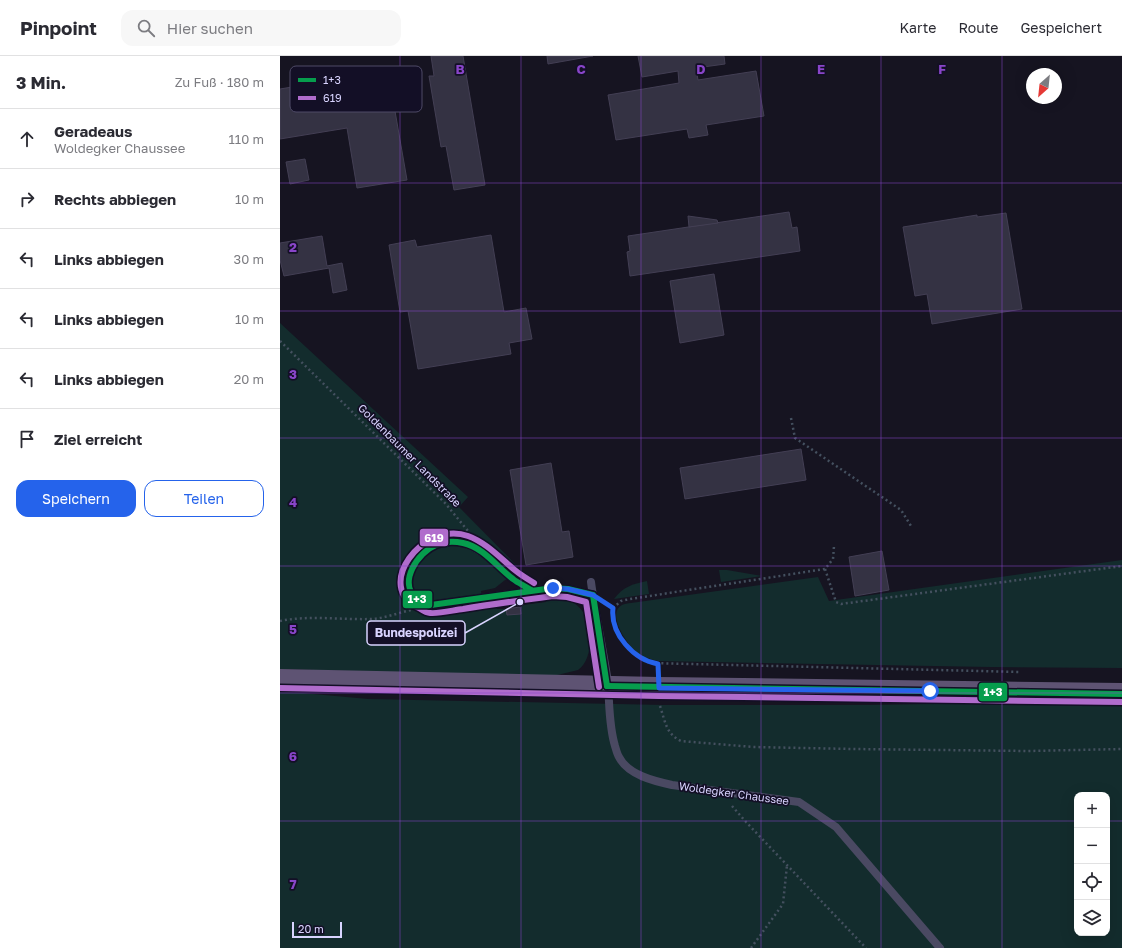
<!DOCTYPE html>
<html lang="de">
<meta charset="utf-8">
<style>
:root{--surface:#fff;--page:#f7f7f7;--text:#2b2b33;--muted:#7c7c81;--line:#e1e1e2;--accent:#2563eb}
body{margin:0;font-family:"Golos Text",sans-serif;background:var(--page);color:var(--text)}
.controls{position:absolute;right:12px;bottom:12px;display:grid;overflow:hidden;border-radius:8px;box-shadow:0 4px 16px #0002}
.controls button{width:36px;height:36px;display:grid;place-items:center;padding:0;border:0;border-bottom:1px solid var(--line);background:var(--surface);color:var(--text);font:20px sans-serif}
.compass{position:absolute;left:746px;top:12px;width:36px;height:36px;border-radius:50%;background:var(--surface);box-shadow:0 4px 16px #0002;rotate:207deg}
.scale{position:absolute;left:12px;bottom:10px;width:50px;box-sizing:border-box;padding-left:4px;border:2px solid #d9d4ff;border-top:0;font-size:11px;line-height:14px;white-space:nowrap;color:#d9d4ff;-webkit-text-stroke:3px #130f26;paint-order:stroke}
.stop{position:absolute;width:12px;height:12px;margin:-9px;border:3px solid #2563eb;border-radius:50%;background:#fff}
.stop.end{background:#2563eb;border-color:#fff;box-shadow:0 1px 4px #0008}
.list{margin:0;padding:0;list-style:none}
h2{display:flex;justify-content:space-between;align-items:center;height:52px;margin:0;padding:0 16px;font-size:17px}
h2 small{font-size:13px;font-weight:400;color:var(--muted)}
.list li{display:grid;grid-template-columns:26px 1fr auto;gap:12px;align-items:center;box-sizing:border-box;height:60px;padding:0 16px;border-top:1px solid var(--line)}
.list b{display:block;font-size:15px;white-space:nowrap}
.list p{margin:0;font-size:13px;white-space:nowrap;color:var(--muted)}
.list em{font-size:13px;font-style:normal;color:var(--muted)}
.actions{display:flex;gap:8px;padding:12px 16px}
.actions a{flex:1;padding:9px 0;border:1px solid var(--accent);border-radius:12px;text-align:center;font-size:14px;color:var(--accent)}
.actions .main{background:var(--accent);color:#fff}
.icon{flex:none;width:22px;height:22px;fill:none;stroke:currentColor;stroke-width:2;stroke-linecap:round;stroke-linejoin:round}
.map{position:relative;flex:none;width:842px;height:892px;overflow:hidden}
header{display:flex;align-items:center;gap:24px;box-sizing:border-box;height:56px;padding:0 20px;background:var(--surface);border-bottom:1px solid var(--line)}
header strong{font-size:19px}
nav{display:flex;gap:22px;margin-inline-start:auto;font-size:14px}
.search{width:280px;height:36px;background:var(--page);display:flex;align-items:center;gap:10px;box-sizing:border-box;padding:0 14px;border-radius:12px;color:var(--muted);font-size:15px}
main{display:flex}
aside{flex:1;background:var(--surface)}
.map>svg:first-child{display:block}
</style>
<header>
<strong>Pinpoint</strong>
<div class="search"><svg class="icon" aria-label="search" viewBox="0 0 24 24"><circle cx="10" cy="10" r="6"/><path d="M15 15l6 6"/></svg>Hier suchen</div>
<nav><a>Karte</a><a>Route</a><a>Gespeichert</a></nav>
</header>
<main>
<aside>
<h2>3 Min.<small>Zu Fuß · 180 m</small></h2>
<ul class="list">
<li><svg class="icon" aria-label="ahead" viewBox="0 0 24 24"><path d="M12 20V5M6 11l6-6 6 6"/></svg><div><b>Geradeaus</b><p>Woldegker Chaussee</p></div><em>110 m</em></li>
<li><svg class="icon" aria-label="right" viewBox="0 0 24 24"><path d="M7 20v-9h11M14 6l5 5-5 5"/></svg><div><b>Rechts abbiegen</b></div><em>10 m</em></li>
<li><svg class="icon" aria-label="left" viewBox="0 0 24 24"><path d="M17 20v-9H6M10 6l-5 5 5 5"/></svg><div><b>Links abbiegen</b></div><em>30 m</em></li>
<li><svg class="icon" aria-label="left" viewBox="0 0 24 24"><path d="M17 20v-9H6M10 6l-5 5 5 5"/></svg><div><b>Links abbiegen</b></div><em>10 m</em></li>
<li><svg class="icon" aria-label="left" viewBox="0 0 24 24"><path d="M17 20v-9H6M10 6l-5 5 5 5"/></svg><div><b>Links abbiegen</b></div><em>20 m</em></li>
<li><svg class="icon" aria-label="arrive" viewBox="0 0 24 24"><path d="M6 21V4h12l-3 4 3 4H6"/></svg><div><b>Ziel erreicht</b></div></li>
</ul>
<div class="actions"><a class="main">Speichern</a><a>Teilen</a></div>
</aside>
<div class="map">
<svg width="842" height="892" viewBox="0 0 842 892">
<rect width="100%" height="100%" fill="#161421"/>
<!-- green -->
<g fill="#132c2d" fill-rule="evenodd">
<path d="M0,267l188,174 -9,10 64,65 -18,8 -10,8 -14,3 2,13 13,1 1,4h9l2,6 13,-1 -1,-6 3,-3 23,-3v-4c17,-3 32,3 40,19 7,14 6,44 -8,53l-29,7 -269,-8z"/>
<path d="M842,504v108l-132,-1 -332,-6c-8,-2 -16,-4 -23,-10 -8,-8 -29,-37 -13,-46 2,-1 6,-2 9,-2l187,-26 11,24z"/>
<polygon points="439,514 447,514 482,520 441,526"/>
<path d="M367,525l2,13 -35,5c9,-12 18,-15 33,-18z"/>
<path d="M0,635l88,8 296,6h203l255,-4v247h-842zM797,739h30v138h-30z"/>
</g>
<!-- building -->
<g fill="#343243" stroke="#433f54">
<polygon points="151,0 183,0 205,129 174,134 166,90 161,91 149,20 154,20"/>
<polygon points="267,0 313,0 268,8"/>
<polygon points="358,0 444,0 445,8 416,12 418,24 476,15 484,60 426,69 428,79 409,82 407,73 336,84 328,39 399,27 398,15 362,21"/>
<polygon points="108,15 127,124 77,132 67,72 0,83 0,33"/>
<polygon points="25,103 29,124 10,128 6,106"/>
<polygon points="509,156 512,172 517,171 520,195 350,220 347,196 350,195 348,180"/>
<polygon points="726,157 742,253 652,268 647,238 635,240 623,171 697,159 697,161"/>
<polygon points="408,160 437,164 438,167 409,171"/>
<polygon points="211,179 224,256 246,252 252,283 229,287 231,298 138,313 128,255 120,256 109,189 135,184 137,191"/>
<polygon points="42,180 47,210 62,207 67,234 53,237 49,212 4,220 0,204 0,187"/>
<polygon points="434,218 444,279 400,287 390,225"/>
<polygon points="521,393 526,424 405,443 400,412"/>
<polygon points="271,407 282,476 289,475 293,501 246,509 230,414"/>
<polygon points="602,495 609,534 575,540 569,501"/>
<polygon points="240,551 241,558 227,559 226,553"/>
</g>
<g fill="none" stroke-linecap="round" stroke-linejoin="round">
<!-- path -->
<g stroke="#44505f" stroke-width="2.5" stroke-dasharray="2 3" stroke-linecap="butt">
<polyline points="0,285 165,447 188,475"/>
<polyline points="511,362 515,382 621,454 631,470"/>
<polyline points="545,513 556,546 561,548 842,510"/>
<path d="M326,548l7,4c-3,24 17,46 37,55l370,9"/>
<polyline points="333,552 341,545 350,543 545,513 553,503 554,490"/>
<path d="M0,565c29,-6 62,-1 92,-2 13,-1 26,-6 39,-9"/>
<path d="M380,650c5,15 6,28 21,35l72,6 100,2 175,2 94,-2"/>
<polyline points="452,750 466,766 586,892"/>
<polyline points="471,892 503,848 507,809"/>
</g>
<!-- lane -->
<g stroke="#4a4962" stroke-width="8">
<path d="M311,526c4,31 11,62 16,94 3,23 1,47 8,70 1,3 2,8 4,11 9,18 35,24 53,28l127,17 37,25 104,121"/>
<path d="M251,534c-6,-4 -12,-7 -18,-11 -16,-13 -29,-29 -49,-36 -41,-14 -82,51 -33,62l122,-17 15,1 25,6"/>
</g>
<!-- primary -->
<polyline stroke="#5e5373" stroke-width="22" points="0,624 379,632 842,638"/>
<defs>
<g id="bus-1">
<path d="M251,534c-6,-4 -13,-7 -18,-11 -16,-12 -30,-32 -50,-36 -9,-2 -18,-2 -27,2 -18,7 -39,38 -19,54 4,3 10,4 14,6l122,-17 15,1 25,6"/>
<polyline points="313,539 327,630"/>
<polyline points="327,630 842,638"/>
</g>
<g id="bus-2">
<path d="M254,527c-6,-4 -12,-7 -18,-12 -15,-12 -29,-28 -48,-35 -46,-16 -95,52 -49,72 3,2 7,5 11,5 9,1 24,-3 33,-4 30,-5 60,-9 90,-13l14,1 19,5 13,85"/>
<polyline points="0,632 379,640 842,646"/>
</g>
</defs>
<!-- bus-1 casing -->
<use href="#bus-1" stroke="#130f26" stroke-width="9"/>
<!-- bus-2 casing -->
<use href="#bus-2" stroke="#130f26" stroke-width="9"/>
<!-- bus-1 -->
<use href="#bus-1" stroke="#069d4d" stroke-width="6"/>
<!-- bus-2 -->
<use href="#bus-2" stroke="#b06ccc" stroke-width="6"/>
</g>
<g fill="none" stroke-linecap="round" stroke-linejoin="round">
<!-- route -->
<path stroke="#2563eb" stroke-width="5" d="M273,532l15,1 25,6 20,13c-3,26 21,52 45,56l1,24 271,3"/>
</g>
<!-- grid -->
<path fill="none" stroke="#8945c9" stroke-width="1" stroke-opacity="0.55" d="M120,0v892M241,0v892M361,0v892M481,0v892M601,0v892M722,0v892M0,127h842M0,255h842M0,382h842M0,510h842M0,637h842M0,765h797M827,765h15"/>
<g text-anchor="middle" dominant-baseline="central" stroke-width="3.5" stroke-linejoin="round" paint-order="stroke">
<!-- street labels -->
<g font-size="11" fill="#d9d4ff" stroke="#130f26">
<text transform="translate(130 399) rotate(45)">Goldenbaumer Landstraße</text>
<text transform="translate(454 737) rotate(8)">Woldegker Chaussee</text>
</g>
</g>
<!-- legend -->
<rect x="10" y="10" width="132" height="46" rx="6" fill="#130f26" stroke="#4e4a67" stroke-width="1"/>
<rect x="18" y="22" width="18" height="4" fill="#069d4d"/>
<rect x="18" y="40" width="18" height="4" fill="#b06ccc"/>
<g font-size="11" fill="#d9d4ff">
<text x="43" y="28">1+3</text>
<text x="43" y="46">619</text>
</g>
<g font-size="13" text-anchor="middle" font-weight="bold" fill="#8945c9" stroke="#130f26" stroke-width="3.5" stroke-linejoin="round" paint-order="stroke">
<text x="180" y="18">B</text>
<text x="301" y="18">C</text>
<text x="421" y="18">D</text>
<text x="541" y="18">E</text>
<text x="662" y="18">F</text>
<text x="13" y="196">2</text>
<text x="13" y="323">3</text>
<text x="13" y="451">4</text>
<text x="13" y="578">5</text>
<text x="13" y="705">6</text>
<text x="13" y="833">7</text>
</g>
<!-- callouts -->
<path fill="none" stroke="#d9d4ff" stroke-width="1.5" d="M240 546L185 577"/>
<circle fill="#d9d4ff" stroke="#130f26" stroke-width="1.5" cx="240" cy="546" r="4"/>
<rect fill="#130f26" stroke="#d9d4ff" stroke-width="1.5" x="87" y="565" width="98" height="24" rx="4"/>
<g font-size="12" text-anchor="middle" font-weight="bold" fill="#d9d4ff">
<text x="136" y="581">Bundespolizei</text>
</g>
<g stroke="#130f26" stroke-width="1.5">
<rect x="139" y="472" width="30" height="19" rx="4" fill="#b06ccc"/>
<rect x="122" y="534" width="31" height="19" rx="4" fill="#069d4d"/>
<rect x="698" y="626" width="30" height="20" rx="4" fill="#069d4d"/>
</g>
<g font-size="11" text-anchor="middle" font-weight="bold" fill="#fff">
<text x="154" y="486">619</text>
<text x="137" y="547">1+3</text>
<text x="713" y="640">1+3</text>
</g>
</svg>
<div class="controls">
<button>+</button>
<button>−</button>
<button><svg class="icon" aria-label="locate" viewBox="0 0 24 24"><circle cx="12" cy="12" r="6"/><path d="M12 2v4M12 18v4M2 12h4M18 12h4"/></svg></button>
<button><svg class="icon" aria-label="layers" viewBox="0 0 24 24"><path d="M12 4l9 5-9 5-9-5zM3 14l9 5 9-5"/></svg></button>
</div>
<svg class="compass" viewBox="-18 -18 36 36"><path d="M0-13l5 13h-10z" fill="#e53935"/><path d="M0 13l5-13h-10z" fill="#7c7c81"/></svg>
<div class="scale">20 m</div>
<div class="stop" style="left:650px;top:635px"></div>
<div class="stop end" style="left:273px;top:532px"></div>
</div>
</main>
